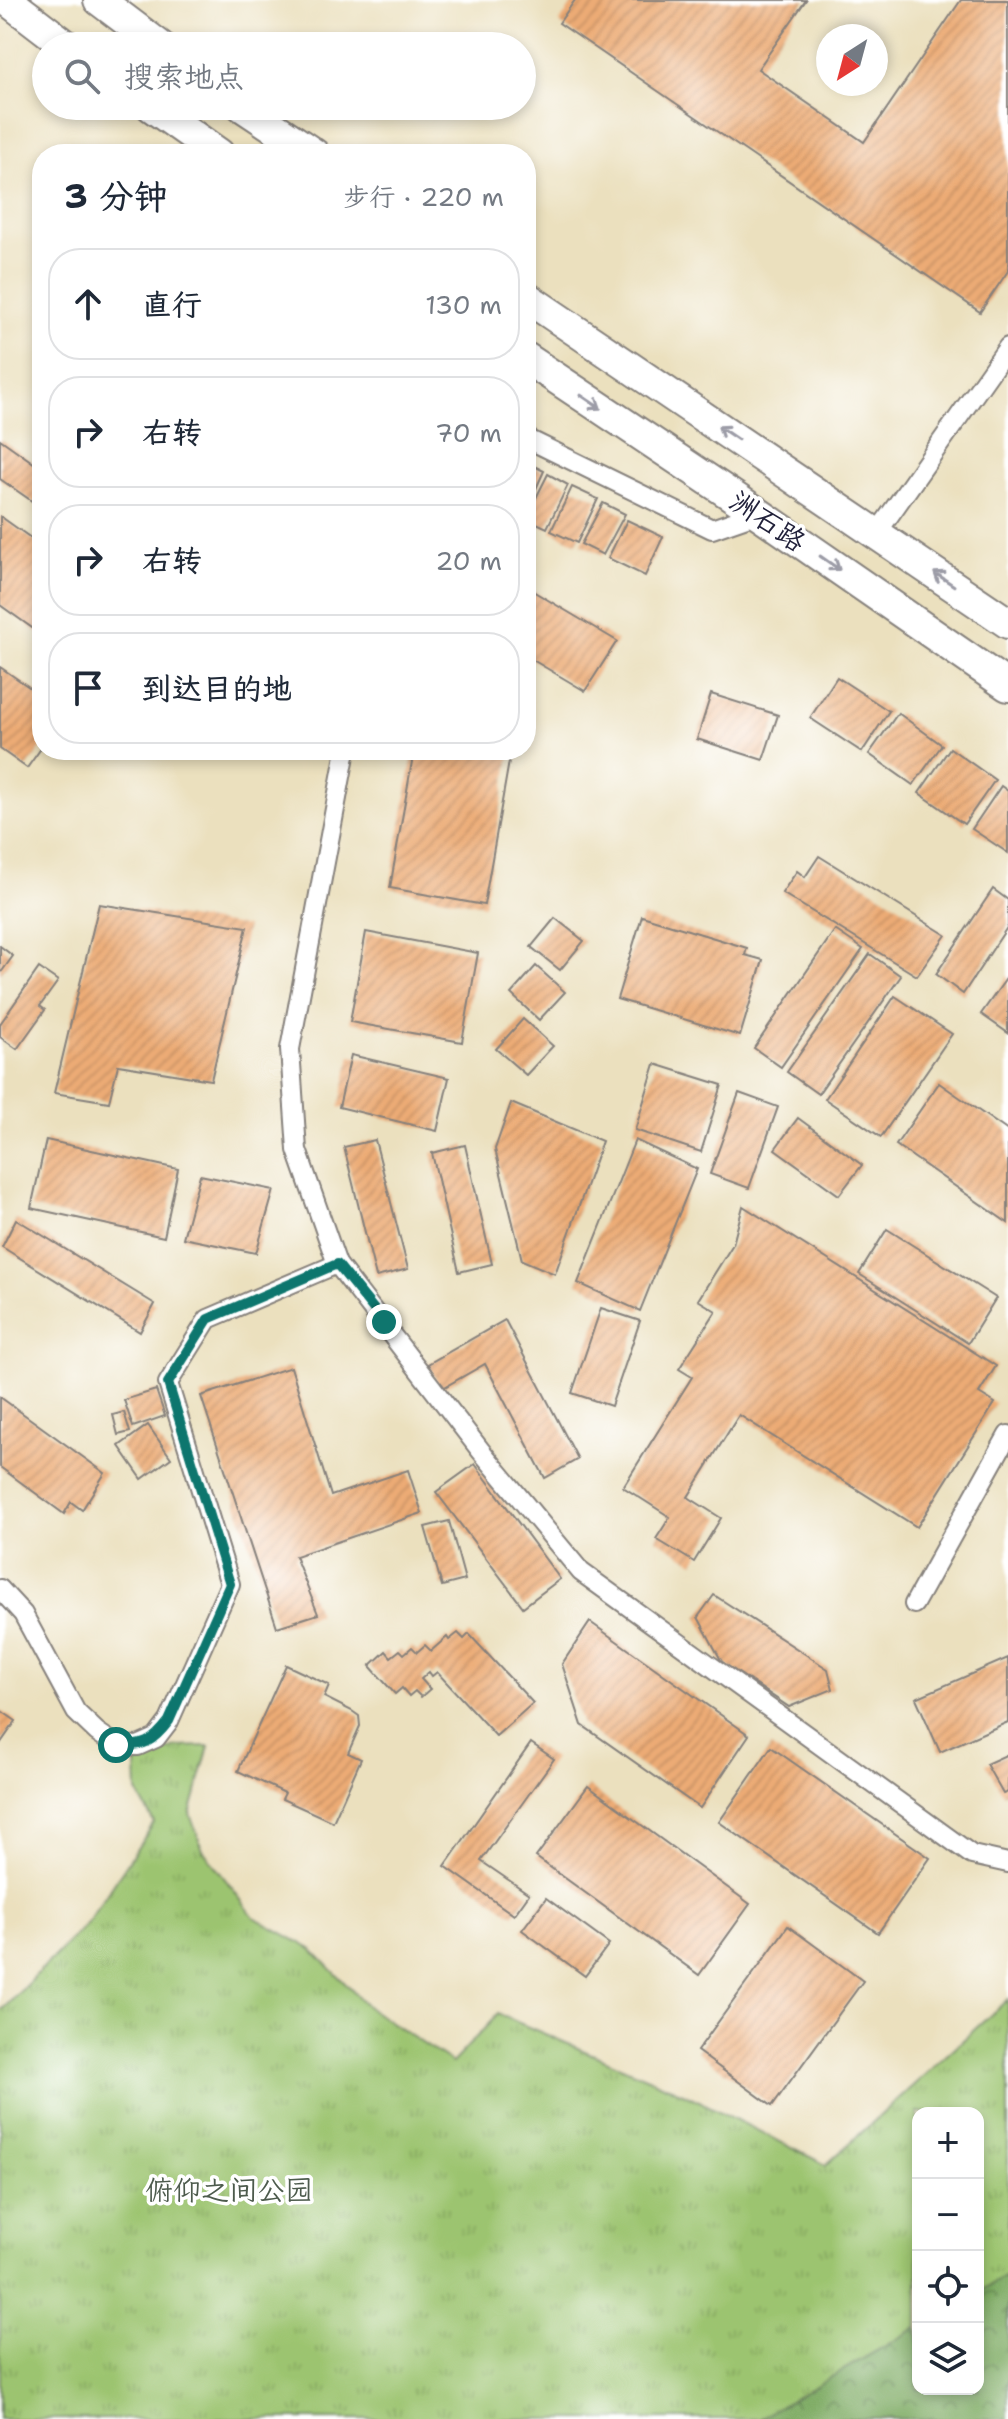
<!DOCTYPE html>
<html lang="zh">
<meta charset="utf-8">
<style>
:root{--surface:#fff;--page:#f2f2f3;--text:#1f2937;--muted:#747a83;--line:#e0e1e3}
body{margin:0;font-family:"Shantell Sans","LXGW WenKai TC",sans-serif;background:var(--page);color:var(--text)}
.controls{position:absolute;right:24px;bottom:24px;display:grid;overflow:hidden;border-radius:16px;box-shadow:0 4px 12px #0003}
.controls button{width:72px;height:72px;display:grid;place-items:center;padding:0;border:0;border-bottom:2px solid var(--line);background:var(--surface);color:var(--text);font:40px sans-serif}
.compass{position:absolute;left:816px;top:24px;width:72px;height:72px;border-radius:50%;background:var(--surface);box-shadow:0 4px 12px #0003;rotate:216deg}
.stop{position:absolute;width:24px;height:24px;margin:-18px;border:6px solid #0f766e;border-radius:50%;background:#fff}
.stop.end{background:#0f766e;border-color:#fff;box-shadow:0 2px 8px #0008}
.list{margin:0;padding:0;list-style:none}
h2{display:flex;justify-content:space-between;align-items:center;height:104px;margin:0;padding:0 32px;font-size:34px}
h2 small{font-size:26px;font-weight:400;color:var(--muted)}
.list li{display:grid;grid-template-columns:52px 1fr auto;gap:24px;align-items:center;box-sizing:border-box;height:112px;margin:0 16px 16px;padding:0 16px;border:2px solid var(--line);border-radius:32px}
.list b{display:block;font-size:30px;white-space:nowrap}
.list em{font-size:26px;font-style:normal;color:var(--muted)}
.icon{flex:none;width:44px;height:44px;fill:none;stroke:currentColor;stroke-width:2;stroke-linecap:round;stroke-linejoin:round}
.map{position:relative;flex:none;width:1008px;height:2419px;overflow:hidden}
.search{position:absolute;background:var(--surface);box-shadow:0 4px 12px #0003;left:32px;top:32px;width:504px;height:88px;display:flex;align-items:center;gap:20px;box-sizing:border-box;padding:0 28px;border-radius:44px;color:var(--muted);font-size:30px}
.panel{position:absolute;background:var(--surface);box-shadow:0 4px 12px #0003;left:32px;top:144px;width:504px;height:616px;border-radius:32px}
.map>svg:first-child{display:block}
</style>
<div class="map">
<svg width="1008" height="2419" viewBox="0 0 1008 2419">
<defs>
<pattern id="forest-crowns" width="20" height="18" patternUnits="userSpaceOnUse" patternTransform="scale(2)"><rect width="20" height="18" fill="#7daa62"/><path d="M2 6a3 3 0 1 1 6 0M12 15a3 3 0 1 1 6 0" fill="none" stroke="#668a52"/></pattern>
<pattern id="park-tufts" width="24" height="20" patternUnits="userSpaceOnUse" patternTransform="scale(2)"><rect width="24" height="20" fill="#9cc46f"/><path d="M3 7l-1-3M5 7V3M7 7l1-3M15 17l-1-3M17 17v-4M19 17l1-3" fill="none" stroke="#86a861"/></pattern>
<pattern id="building-hatch" width="6" height="6" patternUnits="userSpaceOnUse" patternTransform="scale(2)"><rect width="6" height="6" fill="#ecab75"/><path d="M-1 1l2-2M0 6l6-6M5 7l2-2" fill="none" stroke="#ca9366"/></pattern>
</defs>
<rect width="100%" height="100%" fill="#fff"/>
<filter id="ink" filterUnits="userSpaceOnUse"><feTurbulence type="fractalNoise" baseFrequency=".0125" numOctaves="2"/><feDisplacementMap in="SourceGraphic" scale="16" xChannelSelector="R" yChannelSelector="G"/><feConvolveMatrix kernelMatrix="1 2 1 2 8 2 1 2 1" color-interpolation-filters="sRGB"/></filter>
<filter id="wash" filterUnits="userSpaceOnUse"><feTurbulence type="fractalNoise" baseFrequency=".006" numOctaves="4" result="noise"/><feDisplacementMap in="SourceGraphic" scale="32" xChannelSelector="R" yChannelSelector="G"/><feGaussianBlur stdDeviation="1.8" result="paint"/><feColorMatrix in="noise" values="0 0 0 0 0 0 0 0 0 0 0 0 0 0 0 0 0 1.4 0 .05"/><feComposite in="paint" operator="in"/></filter>
<g filter="url(#wash)">
<rect width="100%" height="100%" fill="#ebe0be"/>
<!-- forest -->
<polygon fill="url(#forest-crowns)" stroke="#50664e" stroke-width="2" points="1008,2275 1008,2419 758,2419 918,2327 918,2389 978,2389 978,2292"/>
<!-- park -->
<polygon fill="url(#park-tufts)" stroke="#5f7355" stroke-width="2" points="209,1746 190,1814 203,1850 254,1917 313,1950 369,2008 452,2063 498,2014 683,2093 826,2165 1008,1999 1008,2275 978,2292 978,2113 918,2113 918,2327 758,2419 0,2419 0,2012 88,1922 154,1823 137,1792 136,1764 176,1747"/>
<g id="blocks">
<!-- building -->
<g fill="url(#building-hatch)">
<polygon points="575,0 806,0 758,69 864,142 961,0 1008,0 1008,271 980,312 559,23"/>
<polygon points="0,439 42,469 42,508 0,479"/>
<polygon points="526,462 544,471 526,511"/>
<polygon points="548,474 568,485 547,528 526,518"/>
<polygon points="572,487 598,499 577,543 551,531"/>
<polygon points="603,503 625,514 603,555 581,544"/>
<polygon points="0,516 42,546 42,635 0,605"/>
<polygon points="627,520 663,537 645,576 608,558"/>
<polygon points="526,587 617,641 585,691 526,656"/>
<polygon points="0,667 42,696 42,747 27,768 0,749"/>
<polygon points="837,677 889,711 862,752 810,718"/>
<polygon points="711,694 778,715 763,760 697,739"/>
<polygon points="898,713 942,745 913,785 869,754"/>
<polygon points="950,748 995,780 964,824 919,793"/>
<polygon points="414,750 511,750 484,905 390,888"/>
<polygon points="1001,786 1008,791 1008,853 972,829"/>
<polygon points="819,856 946,935 917,976 782,893 797,871 805,877"/>
<polygon points="993,889 1008,900 1008,926 963,994 936,974"/>
<polygon points="99,904 247,927 211,1080 118,1065 109,1102 54,1093"/>
<polygon points="642,916 747,948 745,955 763,960 740,1036 617,999"/>
<polygon points="555,918 584,941 560,970 531,947"/>
<polygon points="835,930 863,949 781,1067 754,1048"/>
<polygon points="366,932 478,953 462,1042 350,1022"/>
<polygon points="0,946 13,956 0,974"/>
<polygon points="870,954 901,976 818,1094 787,1072"/>
<polygon points="536,966 565,992 539,1020 511,994"/>
<polygon points="39,968 58,981 40,1006 45,1010 17,1049 0,1037 0,1024"/>
<polygon points="1008,976 1008,1033 981,1014"/>
<polygon points="895,996 952,1034 881,1137 825,1099"/>
<polygon points="523,1019 553,1046 526,1075 496,1049"/>
<polygon points="351,1055 449,1078 437,1131 339,1107"/>
<polygon points="655,1064 722,1085 701,1152 635,1130"/>
<polygon points="939,1083 1008,1131 1008,1223 896,1145"/>
<polygon points="739,1093 778,1107 749,1188 710,1174"/>
<polygon points="511,1103 602,1141 555,1274 522,1260 495,1149"/>
<polygon points="798,1118 862,1165 839,1195 775,1149"/>
<polygon points="46,1140 178,1169 164,1237 31,1208"/>
<polygon points="375,1140 408,1269 376,1277 344,1147"/>
<polygon points="635,1140 697,1169 640,1311 578,1283"/>
<polygon points="465,1145 492,1264 459,1272 432,1153"/>
<polygon points="200,1175 274,1190 256,1253 183,1238"/>
<polygon points="743,1206 996,1366 979,1393 995,1403 917,1527 739,1415 688,1497 721,1518 694,1562 656,1539 670,1517 623,1487 692,1377 679,1369 716,1311 698,1300 733,1244"/>
<polygon points="16,1219 155,1304 140,1332 2,1247"/>
<polygon points="887,1229 996,1298 968,1343 859,1274"/>
<polygon points="601,1308 640,1321 611,1406 572,1393"/>
<polygon points="505,1320 578,1459 545,1478 485,1364 441,1389 428,1364"/>
<polygon points="291,1367 331,1496 408,1470 422,1513 295,1556 318,1614 277,1627 201,1396"/>
<polygon points="156,1390 165,1416 133,1427 124,1400"/>
<polygon points="0,1397 105,1473 82,1510 71,1502 64,1514 0,1467"/>
<polygon points="124,1412 130,1432 118,1435 113,1415"/>
<polygon points="148,1425 171,1458 142,1479 119,1446"/>
<polygon points="475,1464 560,1579 523,1607 436,1492"/>
<polygon points="449,1521 465,1580 442,1586 425,1527"/>
<polygon points="714,1595 828,1669 833,1689 789,1707 722,1662 698,1617"/>
<polygon points="590,1622 749,1735 700,1808 582,1725 562,1664"/>
<polygon points="458,1633 464,1639 469,1634 533,1703 496,1736 437,1672 432,1676 429,1672 421,1679 430,1689 421,1697 415,1691 409,1696 402,1688 395,1694 370,1666 386,1651 391,1657 400,1650 404,1654 412,1647 417,1652 425,1645 431,1651 447,1637 449,1640"/>
<polygon points="1008,1658 1008,1722 940,1752 916,1698"/>
<polygon points="286,1665 329,1685 324,1697 352,1711 359,1716 360,1726 348,1753 361,1759 333,1822 282,1799 285,1793 238,1771"/>
<polygon points="0,1710 16,1721 0,1744"/>
<polygon points="531,1743 554,1759 481,1861 529,1894 514,1915 445,1866"/>
<polygon points="771,1747 930,1858 878,1933 719,1822"/>
<polygon points="1008,1754 1008,1792 1003,1794 986,1764"/>
<polygon points="588,1786 750,1904 699,1975 536,1857"/>
<polygon points="546,1898 609,1944 585,1976 522,1930"/>
<polygon points="788,1926 863,1981 772,2106 697,2051"/>
</g>
</g>
</g>
<g filter="url(#ink)">
<use href="#blocks" fill-opacity="0" stroke="#86817c" stroke-width="2"/>
<g fill="none" stroke-linecap="round" stroke-linejoin="round">
<defs>
<g id="minor">
<polyline points="526,438 712,529 758,513"/>
<polyline points="877,533 1008,347"/>
<polyline points="346,750 290,1049 297,1150 337,1264 481,1451 581,1572 972,1855 1008,1863"/>
<polyline points="0,1589 23,1614 76,1712 97,1732 116,1745 138,1746 156,1738 169,1721 230,1584 168,1383 208,1319 337,1264"/>
<polyline points="914,1604 1008,1435"/>
</g>
<g id="primary">
<polyline points="7,0 67,46"/>
<polyline points="99,0 160,46"/>
<polyline points="151,106 219,154"/>
<polyline points="242,106 314,154"/>
<polyline points="526,297 1008,623"/>
<polyline points="526,358 758,513 1008,686"/>
</g>
</defs>
<!-- minor casing -->
<use href="#minor" stroke="#86817c" stroke-width="22"/>
<!-- primary casing -->
<use href="#primary" stroke="#86817c" stroke-width="34"/>
<!-- minor -->
<use href="#minor" stroke="#fff" stroke-width="18"/>
<!-- primary -->
<use href="#primary" stroke="#fff" stroke-width="30"/>
</g>
<!-- one-way arrows -->
<defs><path id="oneway-shaft" d="M-6 0H5M1.5-3L5.5 0L1.5 3" fill="none" stroke-width="1.6" stroke-linecap="round" stroke-linejoin="round" transform="scale(2)"/></defs>
<g stroke="#9c9ca7">
<use href="#oneway-shaft" transform="translate(591 402) rotate(34)"/>
<use href="#oneway-shaft" transform="translate(728 433) rotate(-146)"/>
<use href="#oneway-shaft" transform="translate(830 563) rotate(35)"/>
<use href="#oneway-shaft" transform="translate(944 579) rotate(-146)"/>
</g>
</g>
<g fill="none" stroke-linecap="round" stroke-linejoin="round" filter="url(#ink)">
<!-- route -->
<path stroke="#0f766e" stroke-width="10" d="M116,1745c28,2 36,-2 53,-24l61,-137 -62,-201 40,-64 129,-55 47,58"/>
</g>
<g text-anchor="middle" dominant-baseline="central" stroke-width="7" stroke-linejoin="round" paint-order="stroke">
<!-- street labels -->
<g font-size="28" fill="#22223b" stroke="#fff">
<text transform="translate(768 521) rotate(34)">洲石路</text>
</g>
<!-- park labels -->
<g font-size="28" fill="#4d5b4d" stroke="#fff">
<text x="229" y="2190">俯仰之间公园</text>
</g>
</g>
</svg>
<div class="controls">
<button>+</button>
<button>−</button>
<button><svg class="icon" aria-label="locate" viewBox="0 0 24 24"><circle cx="12" cy="12" r="6"/><path d="M12 2v4M12 18v4M2 12h4M18 12h4"/></svg></button>
<button><svg class="icon" aria-label="layers" viewBox="0 0 24 24"><path d="M12 4l9 5-9 5-9-5zM3 14l9 5 9-5"/></svg></button>
</div>
<svg class="compass" viewBox="-18 -18 36 36"><path d="M0-13l5 13h-10z" fill="#e53935"/><path d="M0 13l5-13h-10z" fill="#747a83"/></svg>
<div class="stop" style="left:116px;top:1745px"></div>
<div class="stop end" style="left:384px;top:1322px"></div>
<div class="search"><svg class="icon" aria-label="search" viewBox="0 0 24 24"><circle cx="10" cy="10" r="6"/><path d="M15 15l6 6"/></svg>搜索地点</div>
<section class="panel">
<h2>3 分钟<small>步行 · 220 m</small></h2>
<ul class="list">
<li><svg class="icon" aria-label="ahead" viewBox="0 0 24 24"><path d="M12 20V5M6 11l6-6 6 6"/></svg><div><b>直行</b></div><em>130 m</em></li>
<li><svg class="icon" aria-label="right" viewBox="0 0 24 24"><path d="M7 20v-9h11M14 6l5 5-5 5"/></svg><div><b>右转</b></div><em>70 m</em></li>
<li><svg class="icon" aria-label="right" viewBox="0 0 24 24"><path d="M7 20v-9h11M14 6l5 5-5 5"/></svg><div><b>右转</b></div><em>20 m</em></li>
<li><svg class="icon" aria-label="arrive" viewBox="0 0 24 24"><path d="M6 21V4h12l-3 4 3 4H6"/></svg><div><b>到达目的地</b></div></li>
</ul>
</section>
</div>
